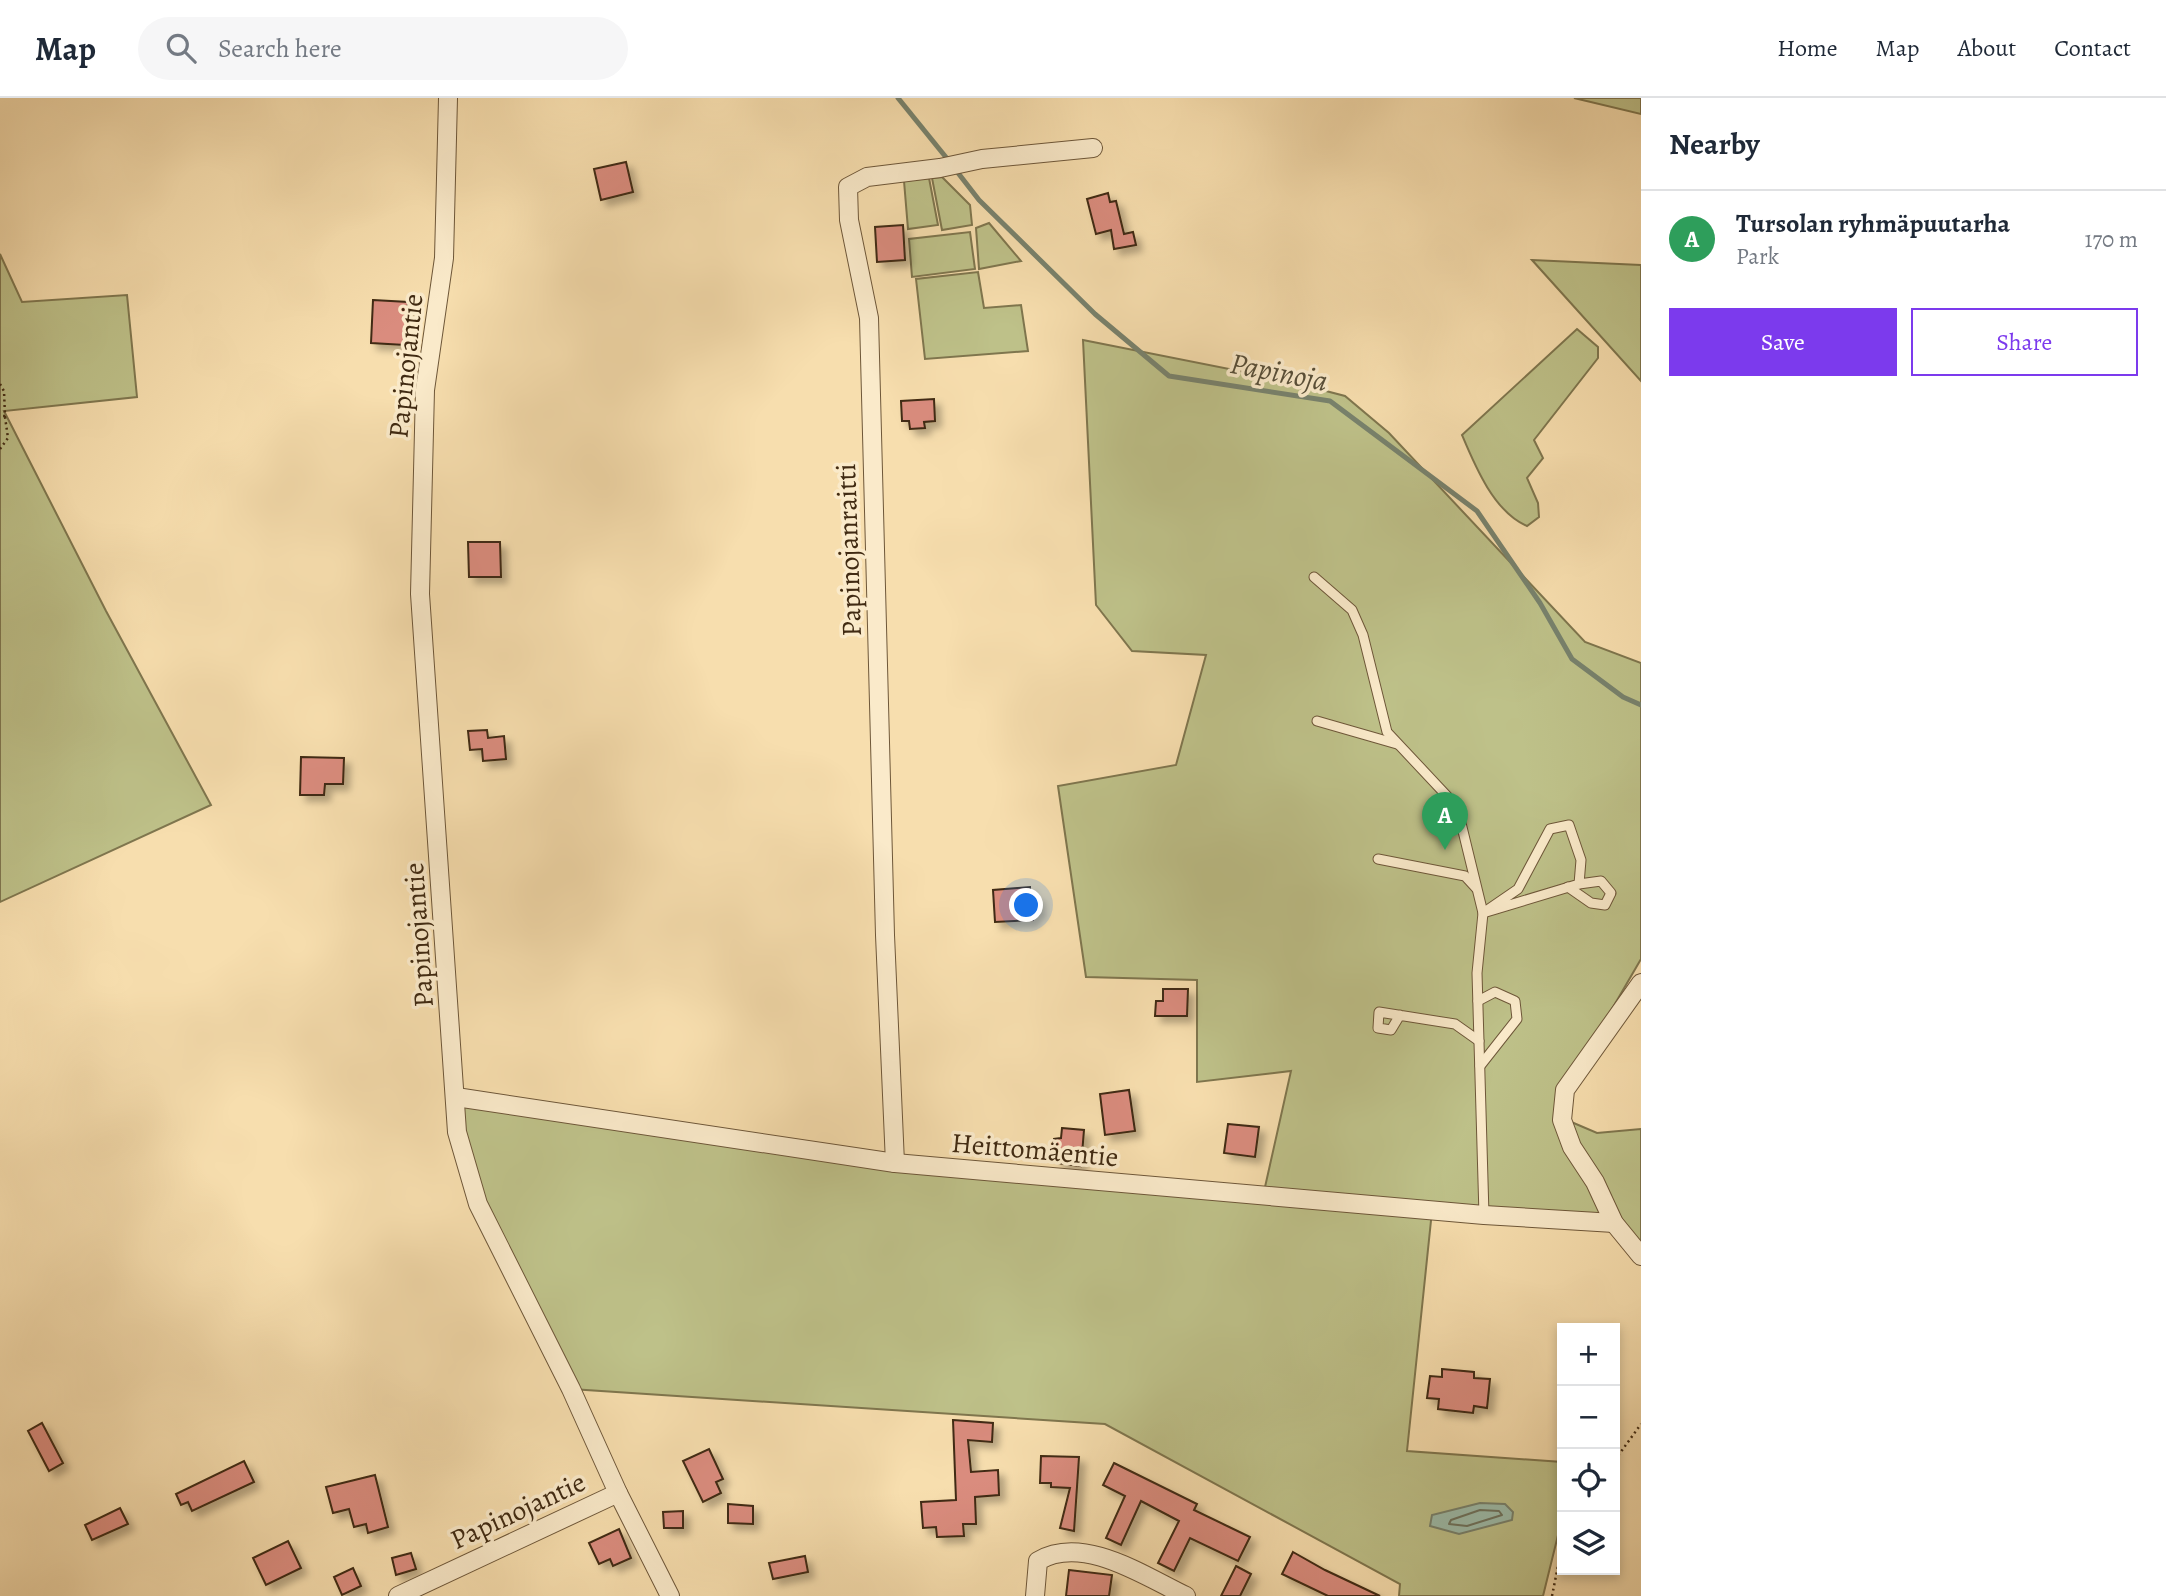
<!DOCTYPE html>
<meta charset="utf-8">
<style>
:root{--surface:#fff;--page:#f6f6f7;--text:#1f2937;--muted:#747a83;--line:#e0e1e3;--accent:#7c3aed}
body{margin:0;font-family:Alegreya,serif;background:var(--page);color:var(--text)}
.controls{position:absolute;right:21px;bottom:21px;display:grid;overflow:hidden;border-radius:0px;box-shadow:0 4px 10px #0003}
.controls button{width:63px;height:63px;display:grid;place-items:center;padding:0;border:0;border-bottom:2px solid var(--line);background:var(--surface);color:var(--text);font:35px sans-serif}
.you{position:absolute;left:1027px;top:808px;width:24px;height:24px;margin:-18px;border:5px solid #fff;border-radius:50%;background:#1a73e8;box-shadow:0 0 0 10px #1a73e833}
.badge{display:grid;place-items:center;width:46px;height:46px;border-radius:50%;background:var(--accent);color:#fff;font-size:23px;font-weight:700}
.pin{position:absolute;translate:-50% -58px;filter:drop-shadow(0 2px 4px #0008)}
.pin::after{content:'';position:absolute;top:37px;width:24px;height:21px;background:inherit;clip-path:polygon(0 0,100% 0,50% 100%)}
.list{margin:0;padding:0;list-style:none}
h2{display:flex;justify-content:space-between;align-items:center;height:91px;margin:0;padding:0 28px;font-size:30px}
h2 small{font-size:23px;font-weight:400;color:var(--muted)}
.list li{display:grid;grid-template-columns:46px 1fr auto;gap:21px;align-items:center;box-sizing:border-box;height:98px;padding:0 28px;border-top:2px solid var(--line)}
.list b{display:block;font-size:26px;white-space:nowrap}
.list p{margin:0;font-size:23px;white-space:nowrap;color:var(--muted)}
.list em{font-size:23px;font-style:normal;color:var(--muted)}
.actions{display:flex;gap:14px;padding:21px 28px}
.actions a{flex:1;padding:16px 0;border:2px solid var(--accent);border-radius:0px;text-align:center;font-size:24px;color:var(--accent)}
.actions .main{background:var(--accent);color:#fff}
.icon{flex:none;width:38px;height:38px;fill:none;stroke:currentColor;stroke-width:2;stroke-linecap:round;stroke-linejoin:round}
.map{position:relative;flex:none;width:1641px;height:1498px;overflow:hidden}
header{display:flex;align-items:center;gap:42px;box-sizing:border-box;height:98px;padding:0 35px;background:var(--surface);border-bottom:2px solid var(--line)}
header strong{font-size:33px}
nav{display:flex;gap:38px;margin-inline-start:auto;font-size:24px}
.search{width:490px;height:63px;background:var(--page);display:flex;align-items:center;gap:18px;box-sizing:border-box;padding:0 24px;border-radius:38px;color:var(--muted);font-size:26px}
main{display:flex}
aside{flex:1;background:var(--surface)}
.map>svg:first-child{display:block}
</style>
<header>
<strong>Map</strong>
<div class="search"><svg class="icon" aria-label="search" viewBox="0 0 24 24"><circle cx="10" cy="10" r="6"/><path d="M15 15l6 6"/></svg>Search here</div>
<nav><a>Home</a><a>Map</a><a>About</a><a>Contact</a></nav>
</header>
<main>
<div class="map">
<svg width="1641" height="1498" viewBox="0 0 1641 1498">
<defs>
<filter id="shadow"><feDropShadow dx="6" dy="6" stdDeviation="3.5" flood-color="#0004"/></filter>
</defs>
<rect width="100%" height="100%" fill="#f7deae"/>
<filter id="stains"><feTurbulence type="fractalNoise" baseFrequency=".00286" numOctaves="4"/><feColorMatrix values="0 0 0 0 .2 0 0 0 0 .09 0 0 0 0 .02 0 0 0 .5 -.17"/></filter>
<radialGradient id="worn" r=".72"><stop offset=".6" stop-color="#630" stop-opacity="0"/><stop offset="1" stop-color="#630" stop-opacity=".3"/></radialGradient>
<!-- green -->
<g fill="#bec189" stroke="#7f764e" stroke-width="2">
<polygon points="1574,0 1641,0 1641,16"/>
<polygon points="942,79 970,107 972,127 942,132 932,80"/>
<polygon points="929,80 938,127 908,131 904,83"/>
<polygon points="989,125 1021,163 979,171 976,130"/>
<polygon points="970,134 975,171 912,179 909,141"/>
<polygon points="0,156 22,204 127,197 137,299 4,313 106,513 211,707 0,804"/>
<polygon points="1532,162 1641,167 1641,283"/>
<polygon points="978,174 984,210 1021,207 1028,253 925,261 916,181"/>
<path d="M1577,231l21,18v11l-64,82 9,18 -16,20 11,25 1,14 -12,9c-33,-14 -52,-60 -65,-91z"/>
<polygon points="1083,242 1280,281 1345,298 1389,335 1585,544 1641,565 1641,861 1565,992 1562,1022 1614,1125 1432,1113 1407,1353 1562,1364 1562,1421 1543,1498 1399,1498 1400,1486 1105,1326 571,1291 478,1106 456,999 895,1065 1263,1098 1291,973 1197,984 1197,882 1086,879 1058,688 1176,667 1206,557 1132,553 1096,507"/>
<path d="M1569,1023l28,12 44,-4v116c-29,-36 -57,-79 -72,-124z"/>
</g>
<!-- water -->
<polygon fill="#9dbcaa" stroke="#78826d" stroke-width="2" points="1480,1405 1505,1406 1513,1414 1512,1422 1459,1436 1430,1428 1432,1417"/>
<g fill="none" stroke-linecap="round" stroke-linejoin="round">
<!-- shore -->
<polygon stroke="#6e735e" stroke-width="2" points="1480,1412 1499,1413 1502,1417 1467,1428 1449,1426 1451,1422"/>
<!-- stream -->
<g stroke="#78826d" stroke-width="5">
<polyline points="898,0 949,63"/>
<polyline points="955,71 979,102 1095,216 1169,278 1330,303 1477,413 1540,505 1572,561 1623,599 1641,607"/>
</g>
</g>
<!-- building -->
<g fill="#da8c7e" stroke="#402a12" stroke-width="2" filter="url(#shadow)">
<polygon points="626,64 633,94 601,102 594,71"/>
<polygon points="1108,95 1110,104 1116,103 1124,136 1133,134 1136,147 1114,151 1111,132 1096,136 1087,101"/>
<polygon points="903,127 905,162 877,164 875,129"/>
<polygon points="373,202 408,204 405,247 371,245"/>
<polygon points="934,301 935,323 924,324 925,330 910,331 909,323 902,323 901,303"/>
<polygon points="468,444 500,444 501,479 469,479"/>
<polygon points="487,632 488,640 504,638 506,661 483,663 482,651 470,652 468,633"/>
<polygon points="301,659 344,660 343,686 325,686 324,697 300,697"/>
<polygon points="1030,789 1030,798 1038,798 1039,815 1033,815 1033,822 995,824 993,792"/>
<polygon points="1163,891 1188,891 1187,918 1155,918 1156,903 1163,903"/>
<polygon points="1129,992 1135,1033 1105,1037 1100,996"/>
<polygon points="1228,1026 1259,1029 1255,1059 1224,1055"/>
<polygon points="1062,1030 1084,1032 1081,1068 1058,1065 1058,1057 1052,1056 1054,1041 1061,1040"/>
<polygon points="1442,1271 1474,1274 1474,1280 1490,1281 1487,1310 1474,1308 1473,1315 1438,1311 1439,1301 1427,1300 1430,1278 1442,1279"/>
<polygon points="953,1322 993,1325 992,1344 968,1342 971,1374 998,1372 999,1397 975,1399 976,1426 963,1426 964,1438 937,1439 936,1429 923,1430 921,1404 956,1402"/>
<polygon points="42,1325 63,1365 49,1373 28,1333"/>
<polygon points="709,1351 723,1381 716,1384 721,1395 703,1404 683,1363"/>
<polygon points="1041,1358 1079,1359 1074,1433 1060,1430 1070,1390 1051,1389 1051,1385 1040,1385"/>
<polygon points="244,1363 254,1384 192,1413 188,1404 181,1407 176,1396"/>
<polygon points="1114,1365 1197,1406 1194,1412 1250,1439 1238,1463 1190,1440 1174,1473 1158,1465 1179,1423 1141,1403 1121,1447 1106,1440 1125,1398 1103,1387"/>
<polygon points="375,1377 388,1429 368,1435 366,1426 354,1429 349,1411 333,1415 326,1389"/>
<polygon points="728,1406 753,1408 753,1426 728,1425"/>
<polygon points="120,1410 128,1426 92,1442 85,1427"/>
<polygon points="683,1413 683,1430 664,1430 663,1414"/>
<polygon points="619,1431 631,1460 613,1468 610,1461 599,1466 589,1445"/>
<polygon points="288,1443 301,1470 266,1487 253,1460"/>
<polygon points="1293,1454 1325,1472 1380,1498 1328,1498 1282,1476"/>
<polygon points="411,1455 416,1471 396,1477 392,1460"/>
<polygon points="805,1458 808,1474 773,1481 769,1465"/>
<polygon points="1236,1468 1251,1476 1240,1498 1221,1498"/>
<polygon points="353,1470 361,1488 342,1497 334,1479"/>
<polygon points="1069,1472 1112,1477 1109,1498 1066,1498"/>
</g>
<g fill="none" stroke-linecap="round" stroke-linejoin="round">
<defs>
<g id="lane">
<polyline points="1314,479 1352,512 1363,537 1387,634 1447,698 1461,725 1483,815 1477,875 1484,1117"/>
<polyline points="1317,623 1397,646"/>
<polygon points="1569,727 1581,762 1579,786 1483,815 1518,791 1550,731"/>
<polyline points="1378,761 1465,778 1476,790"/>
<polyline points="1568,789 1591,805 1605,807 1611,795 1601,783 1579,786"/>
<polyline points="1478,903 1495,894 1515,903 1517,921 1480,968"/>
<polyline points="1400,917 1391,932 1378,930 1379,914 1455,926 1479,943"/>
</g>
<g id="street">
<polyline points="1641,885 1565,992 1562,1022 1572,1049 1595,1084 1614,1125 1641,1158"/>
<polyline points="456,999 895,1065 1484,1117 1614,1125"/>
<polyline points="895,1065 885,837 869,220 849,122 848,89 867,79 940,70 982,61 1093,50"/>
<polyline points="618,1395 670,1498"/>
<polyline points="398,1498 618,1395 571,1291 478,1106 457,1034 420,496 425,292 444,160 448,0"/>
<path d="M1035,1498l3,-35c45,-27 106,15 148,35"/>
</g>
</defs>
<!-- lane casing -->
<use href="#lane" stroke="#6e5739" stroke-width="11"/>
<!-- street casing -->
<use href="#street" stroke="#6e5739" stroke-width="20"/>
<!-- path -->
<g stroke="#402a12" stroke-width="2.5" stroke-dasharray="2 3.5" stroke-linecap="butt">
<polyline points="0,286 4,293 5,318 0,318"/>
<polyline points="0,351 8,340 5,319"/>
<polyline points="1615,1362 1641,1326"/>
<polyline points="1552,1498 1562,1448"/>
</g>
<!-- lane -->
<use href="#lane" stroke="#faeaca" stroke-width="9"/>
<!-- street -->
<use href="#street" stroke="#faeaca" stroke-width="18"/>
</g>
<g text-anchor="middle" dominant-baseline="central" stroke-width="7" stroke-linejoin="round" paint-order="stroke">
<!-- street labels -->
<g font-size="28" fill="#402a12" stroke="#faeaca">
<text transform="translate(406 268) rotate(-84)">Papinojantie</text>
<text transform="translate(849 452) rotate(-92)">Papinojanraitti</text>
<text transform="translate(419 837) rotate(-94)">Papinojantie</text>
<text transform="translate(1035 1052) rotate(5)">Heittomäentie</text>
<text transform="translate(518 1413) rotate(-25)">Papinojantie</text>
</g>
<!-- water labels -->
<g font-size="30" font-style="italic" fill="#574e38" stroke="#faeaca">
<text transform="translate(1279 274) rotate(11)">Papinoja</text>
</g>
</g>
<rect width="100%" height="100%" filter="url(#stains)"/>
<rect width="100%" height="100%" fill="url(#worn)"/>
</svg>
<div class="controls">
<button>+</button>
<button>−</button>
<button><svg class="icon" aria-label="locate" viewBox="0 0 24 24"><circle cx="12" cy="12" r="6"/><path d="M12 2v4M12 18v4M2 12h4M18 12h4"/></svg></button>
<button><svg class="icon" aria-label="layers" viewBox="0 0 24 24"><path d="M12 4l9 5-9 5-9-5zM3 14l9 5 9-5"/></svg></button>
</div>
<div class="you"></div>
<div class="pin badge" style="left:1445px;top:752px;background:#2e9e5b">A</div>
</div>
<aside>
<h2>Nearby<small></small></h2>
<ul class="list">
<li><span class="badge" style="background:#2e9e5b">A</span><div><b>Tursolan ryhmäpuutarha</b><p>Park</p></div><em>170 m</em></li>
</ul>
<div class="actions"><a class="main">Save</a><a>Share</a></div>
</aside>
</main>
